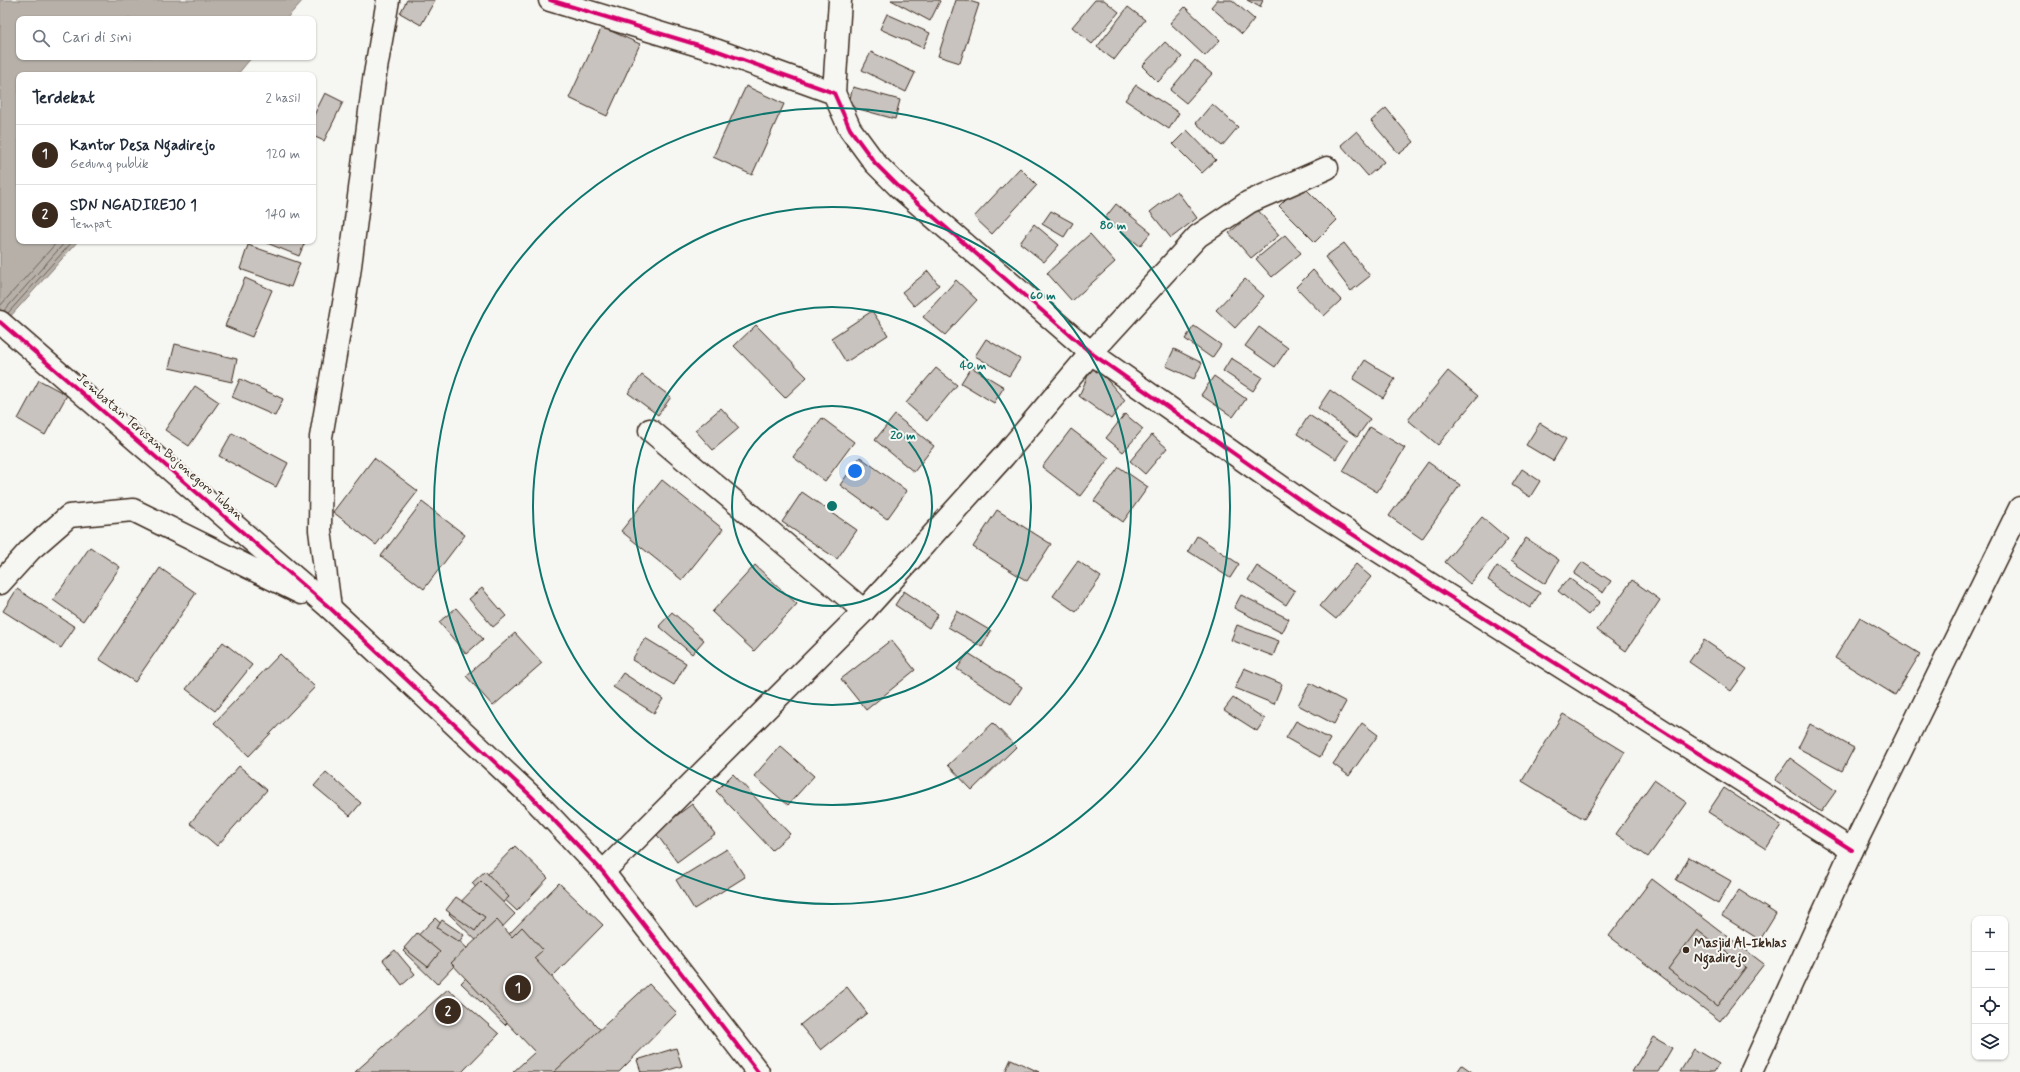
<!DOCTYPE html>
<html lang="id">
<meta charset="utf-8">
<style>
:root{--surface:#fff;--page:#f6f6f7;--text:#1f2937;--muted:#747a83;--line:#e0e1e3;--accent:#3b2a1e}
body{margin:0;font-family:Mynerve,sans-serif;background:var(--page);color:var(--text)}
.controls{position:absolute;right:12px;bottom:12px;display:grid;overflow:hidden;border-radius:8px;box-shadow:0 1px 3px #0004}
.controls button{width:36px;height:36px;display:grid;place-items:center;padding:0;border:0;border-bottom:1px solid var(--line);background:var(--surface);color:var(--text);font:20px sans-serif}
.you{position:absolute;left:855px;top:471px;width:14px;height:14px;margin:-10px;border:3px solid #fff;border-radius:50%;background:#1a73e8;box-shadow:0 0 0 6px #1a73e833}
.badge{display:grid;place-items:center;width:26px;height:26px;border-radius:50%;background:var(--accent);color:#fff;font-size:13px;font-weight:700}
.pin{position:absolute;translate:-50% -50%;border:2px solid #fff;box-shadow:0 1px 4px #0006}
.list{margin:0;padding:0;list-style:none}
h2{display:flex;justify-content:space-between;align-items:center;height:52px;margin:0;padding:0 16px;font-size:17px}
h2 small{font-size:13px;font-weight:400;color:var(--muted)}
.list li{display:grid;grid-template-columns:26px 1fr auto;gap:12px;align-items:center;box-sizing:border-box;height:60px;padding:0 16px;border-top:1px solid var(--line)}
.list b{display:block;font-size:15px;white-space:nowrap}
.list p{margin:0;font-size:13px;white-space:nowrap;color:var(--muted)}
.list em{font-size:13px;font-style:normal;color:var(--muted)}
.icon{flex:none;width:22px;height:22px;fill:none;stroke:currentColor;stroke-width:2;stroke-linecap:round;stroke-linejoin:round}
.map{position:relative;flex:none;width:2020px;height:1072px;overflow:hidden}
.search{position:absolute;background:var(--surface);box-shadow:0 1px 3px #0004;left:16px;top:16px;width:300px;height:44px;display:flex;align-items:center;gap:10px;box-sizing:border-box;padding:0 14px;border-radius:8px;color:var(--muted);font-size:15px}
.panel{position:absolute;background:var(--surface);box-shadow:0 1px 3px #0004;left:16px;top:72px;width:300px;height:172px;border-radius:8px}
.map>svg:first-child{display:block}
</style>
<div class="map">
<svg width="2020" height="1072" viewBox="0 0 2020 1072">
<rect width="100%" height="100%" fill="#f6f6f2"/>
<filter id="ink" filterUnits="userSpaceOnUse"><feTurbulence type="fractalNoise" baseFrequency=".025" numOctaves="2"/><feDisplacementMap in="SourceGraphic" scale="8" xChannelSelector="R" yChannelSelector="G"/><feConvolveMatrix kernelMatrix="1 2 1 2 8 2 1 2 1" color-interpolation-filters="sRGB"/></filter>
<g filter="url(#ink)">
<!-- water -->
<polygon fill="#b6b0a9" stroke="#857a71" points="0,0 303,0 286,19 19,19 19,57 252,57 237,75 19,75 19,241 78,241 0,328"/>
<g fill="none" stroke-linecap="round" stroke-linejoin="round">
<!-- shore -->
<g stroke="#6c6056" stroke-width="1">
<polyline points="0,306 58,241"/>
<polyline points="4,311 66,241"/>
<polyline points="8,313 73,241"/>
</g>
</g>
<!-- building -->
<g fill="#c8c3be" stroke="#3b2a1e">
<polygon points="407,0 435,0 421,25 400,13"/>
<polygon points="891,0 938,0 940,1 930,21"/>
<polygon points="956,0 966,0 979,4 960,63 938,56"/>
<polygon points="1095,0 1104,0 1119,12 1092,44 1072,27"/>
<polygon points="1217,0 1232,0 1254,19 1242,34 1211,7"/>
<polygon points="1247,0 1263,0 1260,7"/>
<polygon points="1128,7 1145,20 1114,60 1097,47"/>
<polygon points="1185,7 1220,40 1205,56 1170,23"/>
<polygon points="887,14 930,33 923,48 880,29"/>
<polygon points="602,27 640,44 607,116 569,98"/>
<polygon points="1165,42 1182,57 1158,82 1142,66"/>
<polygon points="871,52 915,73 906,92 862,70"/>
<polygon points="1195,60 1212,74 1186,103 1170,90"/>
<polygon points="1136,85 1179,113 1169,129 1125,100"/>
<polygon points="746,86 784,104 752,175 713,157"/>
<polygon points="853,87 900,100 895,119 848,106"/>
<polygon points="325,93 343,102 324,141 313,136 313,117"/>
<polygon points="1212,104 1238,127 1222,146 1196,123"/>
<polygon points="1386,108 1414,142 1399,154 1371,121"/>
<polygon points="1187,130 1216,160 1202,173 1173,144"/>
<polygon points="1357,131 1384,162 1368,176 1341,145"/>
<polygon points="1020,168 1037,185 992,234 974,217"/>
<polygon points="1301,184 1337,220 1315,242 1279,206"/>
<polygon points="1177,191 1197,218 1171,238 1150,212"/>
<polygon points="1116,204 1151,232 1140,246 1105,218"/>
<polygon points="1257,209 1279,235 1251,258 1229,233"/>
<polygon points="1051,211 1073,223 1064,237 1042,224"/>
<polygon points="1034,224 1059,245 1044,262 1020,243"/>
<polygon points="1090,234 1115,262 1072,301 1047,273"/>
<polygon points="1285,235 1301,253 1272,277 1256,259"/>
<polygon points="262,241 303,241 305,242 299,256"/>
<polygon points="1344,243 1370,276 1351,291 1325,257"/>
<polygon points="248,245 300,263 291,287 240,269"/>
<polygon points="1313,270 1341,300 1324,316 1296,287"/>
<polygon points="928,271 939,285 914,306 902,292"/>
<polygon points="245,278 272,290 252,337 225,326"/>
<polygon points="1245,279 1264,296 1235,328 1216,310"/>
<polygon points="956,280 977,300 945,335 923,317"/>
<polygon points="872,311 888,335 846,362 831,338"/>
<polygon points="756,325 807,377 785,398 734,346"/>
<polygon points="1194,326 1221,345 1212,358 1185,339"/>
<polygon points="1259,327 1288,348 1275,367 1245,346"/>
<polygon points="986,339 1020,359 1009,376 975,356"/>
<polygon points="175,344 237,359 232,382 169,368"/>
<polygon points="1174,349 1202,363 1194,379 1166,366"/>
<polygon points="1231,358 1262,377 1253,391 1223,371"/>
<polygon points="1365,360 1395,379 1383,398 1353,379"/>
<polygon points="1093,364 1125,400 1111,419 1079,396"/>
<polygon points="971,367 1004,387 994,403 961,383"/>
<polygon points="936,368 957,385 927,421 906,403"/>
<polygon points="1448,371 1478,396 1438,445 1408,420"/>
<polygon points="642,375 671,397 658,415 628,393"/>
<polygon points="1214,376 1246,399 1233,417 1201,395"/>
<polygon points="240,379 283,399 275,416 232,397"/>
<polygon points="39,380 67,395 45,435 18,419"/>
<polygon points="195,386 219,402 189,446 165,430"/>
<polygon points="1330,390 1370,419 1357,437 1318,408"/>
<polygon points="721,408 739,428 713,450 695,430"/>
<polygon points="1125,414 1143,429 1123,452 1106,438"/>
<polygon points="895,415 934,446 914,472 875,440"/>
<polygon points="1309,415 1348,441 1336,459 1297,434"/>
<polygon points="822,418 854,442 825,481 793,457"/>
<polygon points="1540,423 1566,439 1553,461 1526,445"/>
<polygon points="1370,427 1405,448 1377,492 1343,471"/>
<polygon points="1071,429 1109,458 1080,496 1042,467"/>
<polygon points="232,433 288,463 276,487 219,456"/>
<polygon points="1152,435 1167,448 1145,474 1130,461"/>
<polygon points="860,457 907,491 887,519 840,485"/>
<polygon points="374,458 418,491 376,545 333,512"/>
<polygon points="1428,462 1460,485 1422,539 1389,516"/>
<polygon points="1119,467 1148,487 1123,522 1094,501"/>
<polygon points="1522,469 1540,481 1530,497 1512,485"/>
<polygon points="662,480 723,529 682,580 621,531"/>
<polygon points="802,492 857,530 837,559 782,522"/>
<polygon points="422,502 465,535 424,589 381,556"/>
<polygon points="997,510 1051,544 1027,581 973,547"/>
<polygon points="1482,517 1508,539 1470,584 1445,562"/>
<polygon points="1197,536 1239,564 1230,578 1188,551"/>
<polygon points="1526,538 1559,560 1545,584 1511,561"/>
<polygon points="90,547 120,567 83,621 53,600"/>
<polygon points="1078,561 1101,577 1076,612 1053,596"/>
<polygon points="1582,562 1611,581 1603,593 1574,574"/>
<polygon points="1356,564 1371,577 1336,619 1320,606"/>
<polygon points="755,565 797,604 754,651 712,612"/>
<polygon points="1257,566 1295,591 1286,605 1248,580"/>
<polygon points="1497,566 1540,593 1530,608 1488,580"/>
<polygon points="160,568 196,593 135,682 99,659"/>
<polygon points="1569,578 1600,602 1588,615 1558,591"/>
<polygon points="1632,580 1660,600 1626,651 1597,630"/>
<polygon points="482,588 506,616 493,627 469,599"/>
<polygon points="17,589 75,627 61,648 3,611"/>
<polygon points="904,591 938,614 929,628 895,605"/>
<polygon points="1241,595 1289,619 1282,633 1234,608"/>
<polygon points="456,608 483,639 466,654 439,622"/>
<polygon points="957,611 991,631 982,647 948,627"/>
<polygon points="672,612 704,640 692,654 659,626"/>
<polygon points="1860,617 1920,654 1895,695 1835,658"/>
<polygon points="1237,625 1279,641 1273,656 1231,640"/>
<polygon points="515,633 542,663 493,706 466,676"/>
<polygon points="645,638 686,663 674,685 632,660"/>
<polygon points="891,640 915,670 866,710 841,679"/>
<polygon points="1704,640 1747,669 1731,691 1689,662"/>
<polygon points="223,642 252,665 215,711 186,689"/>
<polygon points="968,653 1022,687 1011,704 957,669"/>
<polygon points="280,654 315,687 249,756 214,723"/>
<polygon points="1244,668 1282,684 1274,704 1235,688"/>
<polygon points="623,673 663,699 654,713 613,687"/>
<polygon points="1310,683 1346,702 1334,724 1298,705"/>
<polygon points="1233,698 1265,719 1257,731 1224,710"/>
<polygon points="1563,714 1625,752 1584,819 1522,781"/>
<polygon points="1296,721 1330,739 1320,757 1286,738"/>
<polygon points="993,723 1016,747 972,790 948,765"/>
<polygon points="1362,723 1378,735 1349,776 1333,764"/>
<polygon points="1810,724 1854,748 1842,771 1798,748"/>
<polygon points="780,746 814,776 788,805 754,776"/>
<polygon points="1790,758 1836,791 1821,812 1775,780"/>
<polygon points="239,766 267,790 217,846 190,823"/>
<polygon points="326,772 361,803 350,816 314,786"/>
<polygon points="733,774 790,834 772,850 716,791"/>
<polygon points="1654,780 1687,803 1648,857 1616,834"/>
<polygon points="1724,788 1781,825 1766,849 1708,812"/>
<polygon points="692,804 715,834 677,862 655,832"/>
<polygon points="515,846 548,878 517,911 483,879"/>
<polygon points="727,849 745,877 694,909 676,880"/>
<polygon points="1689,857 1731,881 1718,904 1676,880"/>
<polygon points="485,871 509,897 495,909 472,883"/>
<polygon points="1652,879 1764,964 1720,1021 1609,936"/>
<polygon points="481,881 515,914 483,947 449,914"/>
<polygon points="559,883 603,925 505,1025 461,983"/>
<polygon points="1739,890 1776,914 1760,940 1722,916"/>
<polygon points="456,897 485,917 475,931 446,910"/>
<polygon points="435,918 469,950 437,984 403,951"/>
<polygon points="442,920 464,935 459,942 437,928"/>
<polygon points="497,920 512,937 522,927 543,950 534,958 619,1050 595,1072 513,1072 535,1052 451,963"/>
<polygon points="1697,930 1746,967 1717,1006 1668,969"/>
<polygon points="417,933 440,952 428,967 404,948"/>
<polygon points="395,950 415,974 402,985 383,960"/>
<polygon points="649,984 677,1013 619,1072 554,1072"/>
<polygon points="847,987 867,1013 821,1050 800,1025"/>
<polygon points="448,989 499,1034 462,1072 355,1072"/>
<polygon points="1653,1037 1672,1048 1658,1072 1632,1072"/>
<polygon points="676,1048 682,1066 662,1072 641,1072 637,1060"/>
<polygon points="1694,1049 1719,1064 1714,1072 1680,1072"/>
<polygon points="1011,1059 1039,1072 1005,1072"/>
<polygon points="1462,1065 1472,1072 1457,1072"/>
</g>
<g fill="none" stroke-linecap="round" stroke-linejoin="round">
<defs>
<g id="minor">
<polyline points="550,0 718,51 834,93 850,129 875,163 899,187 1091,353 1307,505 1444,593 1852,850"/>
<polyline points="834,93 840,0"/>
<polyline points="0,322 330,608 531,796 603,872 758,1072"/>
<polyline points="650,430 864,611"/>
<polyline points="0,583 30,550 69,516 133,510 301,593"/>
<polyline points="330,608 320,530 321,437 349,274 374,80 388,0"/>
<polyline points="603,872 864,611 1004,456 1091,353 1198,236 1249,202 1327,168"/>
<polyline points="1751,1072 1852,850 2020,508"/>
</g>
</defs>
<!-- minor casing -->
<use href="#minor" stroke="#3b2a1e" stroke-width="25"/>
<!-- minor -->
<use href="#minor" stroke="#f6f6f2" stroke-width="22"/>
<defs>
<g id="cycleway">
<polyline points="550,0 718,51 834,93 850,129 875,163 899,187 1091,353 1307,505 1444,593 1852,850"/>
<polyline points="0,322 330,608 531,796 603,872 758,1072"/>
</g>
</defs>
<!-- cycleway casing -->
<use href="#cycleway" stroke="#f6f6f2" stroke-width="6"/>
<!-- cycleway -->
<use href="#cycleway" stroke="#d6006c" stroke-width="4"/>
</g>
</g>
<!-- distance rings -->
<g fill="none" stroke="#0f766e" stroke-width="2">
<circle cx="832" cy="506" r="100"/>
<circle cx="832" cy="506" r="199"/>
<circle cx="832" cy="506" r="299"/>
<circle cx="832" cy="506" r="398"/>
</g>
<!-- markers -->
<circle fill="#3b2a1e" stroke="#f6f6f2" stroke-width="1.5" cx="1686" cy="950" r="4"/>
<g text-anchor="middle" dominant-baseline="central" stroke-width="4" stroke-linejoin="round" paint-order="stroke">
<!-- street labels -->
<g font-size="13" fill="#3b2a1e" stroke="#f6f6f2">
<text transform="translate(160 447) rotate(41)">Jembatan Terusan Bojonegoro Tuban</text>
</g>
<!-- poi labels -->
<g font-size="13" font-weight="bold" fill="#3b2a1e" stroke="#f6f6f2" text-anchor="start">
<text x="1694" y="943">Masjid Al-Ikhlas<tspan x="1694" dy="15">Ngadirejo</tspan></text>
</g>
</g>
<circle cx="832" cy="506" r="6" fill="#0f766e" stroke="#f6f6f2" stroke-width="2"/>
<g font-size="12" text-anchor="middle" font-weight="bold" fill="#0f766e" stroke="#f6f6f2" stroke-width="4" stroke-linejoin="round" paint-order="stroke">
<text x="1113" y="229">80 m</text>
<text x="1043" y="299">60 m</text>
<text x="973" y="369">40 m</text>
<text x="903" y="439">20 m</text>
</g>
</svg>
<div class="controls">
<button>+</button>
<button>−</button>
<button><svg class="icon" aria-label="locate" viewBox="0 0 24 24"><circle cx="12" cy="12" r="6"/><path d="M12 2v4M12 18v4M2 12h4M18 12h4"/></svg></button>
<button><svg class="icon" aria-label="layers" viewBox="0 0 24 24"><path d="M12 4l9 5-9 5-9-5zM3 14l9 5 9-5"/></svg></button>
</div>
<div class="you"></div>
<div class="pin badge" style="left:518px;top:988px">1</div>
<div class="pin badge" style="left:448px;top:1011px">2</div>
<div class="search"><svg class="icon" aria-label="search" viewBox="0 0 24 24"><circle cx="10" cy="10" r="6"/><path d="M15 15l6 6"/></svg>Cari di sini</div>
<section class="panel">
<h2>Terdekat<small>2 hasil</small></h2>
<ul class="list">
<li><span class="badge">1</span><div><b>Kantor Desa Ngadirejo</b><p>Gedung publik</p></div><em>120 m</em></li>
<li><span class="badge">2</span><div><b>SDN NGADIREJO 1</b><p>Tempat</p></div><em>140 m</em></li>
</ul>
</section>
</div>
